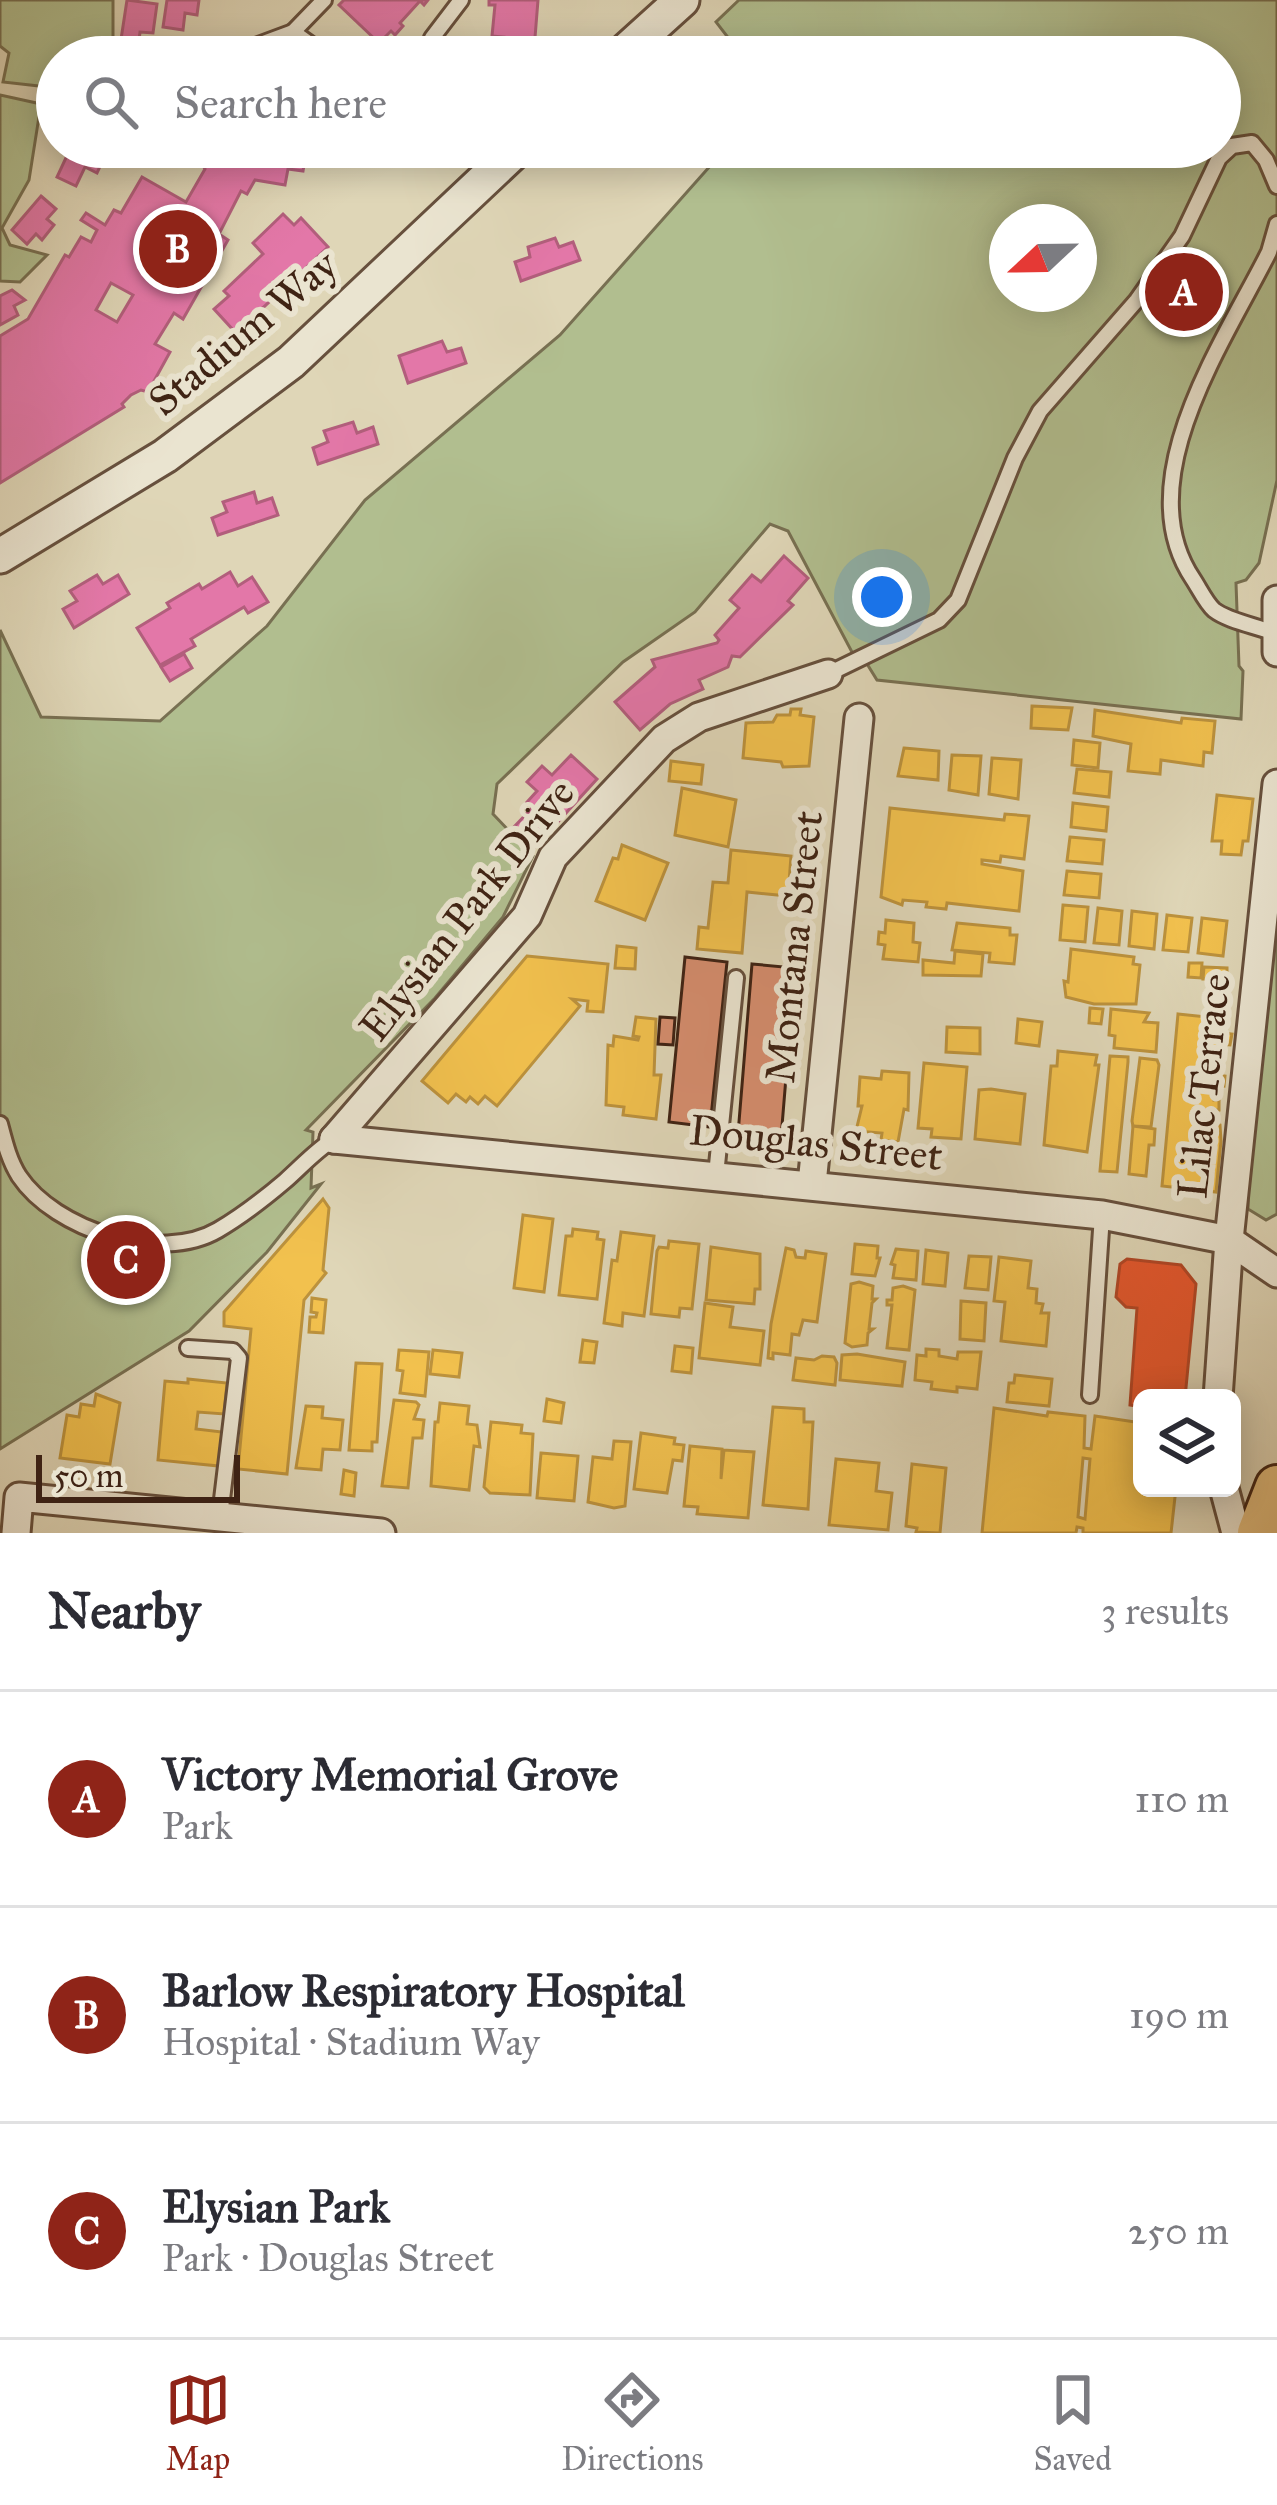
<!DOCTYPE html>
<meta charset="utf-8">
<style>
:root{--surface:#fff;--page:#f7f7f7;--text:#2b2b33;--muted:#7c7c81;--line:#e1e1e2;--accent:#8f2418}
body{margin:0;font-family:"IM FELL Great Primer",serif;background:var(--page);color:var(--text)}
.controls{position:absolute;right:36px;bottom:36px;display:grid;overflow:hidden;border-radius:18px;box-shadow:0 6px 30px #0003}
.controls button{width:108px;height:108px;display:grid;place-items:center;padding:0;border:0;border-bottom:3px solid var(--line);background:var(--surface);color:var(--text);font:60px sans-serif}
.compass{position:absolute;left:989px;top:204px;width:108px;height:108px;border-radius:50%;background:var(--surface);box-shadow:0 6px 30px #0003;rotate:248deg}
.scale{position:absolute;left:36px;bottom:30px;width:204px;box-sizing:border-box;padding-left:12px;border:6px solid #3f2314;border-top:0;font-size:33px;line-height:42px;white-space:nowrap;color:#3f2314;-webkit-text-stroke:9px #eae4d0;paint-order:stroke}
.you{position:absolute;left:882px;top:597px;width:42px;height:42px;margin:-30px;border:9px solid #fff;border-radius:50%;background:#1a73e8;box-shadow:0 0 0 18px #1a73e833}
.badge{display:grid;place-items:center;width:78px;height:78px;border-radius:50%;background:var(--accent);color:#fff;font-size:39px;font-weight:700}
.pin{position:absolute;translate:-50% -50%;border:6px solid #fff;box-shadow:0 3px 12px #0006}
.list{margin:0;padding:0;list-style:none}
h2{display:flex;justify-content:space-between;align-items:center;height:156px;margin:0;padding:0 48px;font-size:51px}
h2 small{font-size:39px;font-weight:400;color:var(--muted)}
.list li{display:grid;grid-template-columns:78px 1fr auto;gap:36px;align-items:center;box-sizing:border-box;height:216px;padding:0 48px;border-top:3px solid var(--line)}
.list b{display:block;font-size:45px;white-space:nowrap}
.list p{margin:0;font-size:39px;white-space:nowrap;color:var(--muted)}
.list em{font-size:39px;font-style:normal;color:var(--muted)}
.icon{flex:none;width:66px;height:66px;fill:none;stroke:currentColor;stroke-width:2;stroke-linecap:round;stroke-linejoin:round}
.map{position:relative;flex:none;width:1277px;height:1533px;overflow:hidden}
.search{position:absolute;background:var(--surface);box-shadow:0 6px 30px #0003;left:36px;right:36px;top:36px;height:132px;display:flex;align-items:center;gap:30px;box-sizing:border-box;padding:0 42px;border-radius:66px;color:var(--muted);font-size:45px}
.sheet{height:804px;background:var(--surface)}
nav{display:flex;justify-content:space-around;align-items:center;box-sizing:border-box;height:168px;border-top:3px solid var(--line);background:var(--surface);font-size:33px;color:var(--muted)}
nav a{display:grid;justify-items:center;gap:6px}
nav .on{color:var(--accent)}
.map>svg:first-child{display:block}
</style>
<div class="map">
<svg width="1277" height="1533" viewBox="0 0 1277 1533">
<rect width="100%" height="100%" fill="#dfd6b7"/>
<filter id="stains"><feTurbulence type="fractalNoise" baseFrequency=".00167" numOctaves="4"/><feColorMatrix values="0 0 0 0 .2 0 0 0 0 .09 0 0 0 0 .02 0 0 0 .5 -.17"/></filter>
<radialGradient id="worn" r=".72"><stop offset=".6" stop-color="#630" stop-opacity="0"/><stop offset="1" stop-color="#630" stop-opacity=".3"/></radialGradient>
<!-- green -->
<g fill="#b1be8f" stroke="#787052" stroke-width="3" fill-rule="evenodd">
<polygon points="0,0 113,0 113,51 127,57 57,57 57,88 3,82 9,53 0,46"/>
<path d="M739,0h538v480l-18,83 -13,17 -10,3 3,83 4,5 -2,48 -364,-39 -18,-29 -6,3 -65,-123 -18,-7 -75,88 -72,50 -126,122 -4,30 40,42 -30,61 -68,81 -129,132 7,2 -2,56 10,-4 -54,68 -78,79 -189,118v-819l41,87 119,4 107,-95 98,-126 195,-165 167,-188h493v-28l13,-17 -13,11v-56h-477l-27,-35zM1007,222h72v72h-72z"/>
<polygon points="0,95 41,104 29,180 2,228 10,245 47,255 20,282 0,281"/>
<polygon points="1277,897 1277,1214 1266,1220 1248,1209 1248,1185"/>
</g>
<!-- homes -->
<g fill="#f2c14e" stroke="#bc923d" stroke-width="3" fill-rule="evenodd">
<polygon points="1032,706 1072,708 1068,730 1031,728"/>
<polygon points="791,709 801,709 800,715 814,717 809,766 783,767 781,762 743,758 746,723 773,722 777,715 790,715"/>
<polygon points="1095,710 1181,723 1182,718 1215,721 1212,753 1204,752 1203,766 1161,760 1160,774 1128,771 1131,744 1093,736"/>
<polygon points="1074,740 1100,743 1098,768 1072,765"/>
<polygon points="904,748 939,751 938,780 898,776"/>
<polygon points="952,755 981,756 978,795 949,790"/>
<polygon points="992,758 1021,760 1018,799 989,794"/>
<polygon points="671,761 703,765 701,784 669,781"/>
<polygon points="1077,769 1111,772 1109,797 1074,793"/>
<polygon points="682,788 736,800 728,847 675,835"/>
<polygon points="1217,795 1253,799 1248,841 1243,841 1241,855 1221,854 1222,841 1212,841"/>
<polygon points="1073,803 1108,807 1106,831 1071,827"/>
<polygon points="890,808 1004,820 1005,814 1029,816 1024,859 1001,856 1000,862 982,860 982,864 1023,871 1019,911 947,903 946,909 926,907 927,902 903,900 902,905 881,897"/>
<polygon points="1070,837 1104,840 1102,864 1067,861"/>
<polygon points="622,845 668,863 645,920 596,901 613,858 618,859"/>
<polygon points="731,850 791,856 788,896 747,892 742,953 697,949 699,927 708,928 713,882 728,883"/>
<polygon points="1067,871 1101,874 1099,898 1064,895"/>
<polygon points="1063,905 1088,907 1085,942 1060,940"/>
<polygon points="1098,908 1122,911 1119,945 1094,943"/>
<polygon points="1132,911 1157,914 1154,949 1129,946"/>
<polygon points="1167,915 1192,918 1188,952 1163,950"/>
<polygon points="1202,918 1227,921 1223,956 1198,953"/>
<polygon points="886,920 914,923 913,942 920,943 918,962 883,959 885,945 878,944 879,932 885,933"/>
<polygon points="957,923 1010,928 1010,935 1017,935 1014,964 989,962 990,953 952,950"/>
<polygon points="617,946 636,948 635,969 615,968"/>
<polygon points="1071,949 1134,957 1133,964 1140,965 1136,1004 1094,1004 1066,997 1064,981 1068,982"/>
<polygon points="955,951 983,954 981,976 923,975 923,960 954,963"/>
<polygon points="527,956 608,964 603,1012 587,1011 588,1001 572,999 580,1006 497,1106 485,1096 478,1104 470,1097 466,1102 456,1094 448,1103 422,1081"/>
<polygon points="1189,963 1202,963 1201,978 1188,977"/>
<polygon points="1204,967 1227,968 1227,979 1203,979"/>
<polygon points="1090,1008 1103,1009 1101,1024 1089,1023"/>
<polygon points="1111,1009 1149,1013 1144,1022 1158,1023 1156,1052 1114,1048 1115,1036 1109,1035"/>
<polygon points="1178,1014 1226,1019 1222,1033 1232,1034 1230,1045 1219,1044 1218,1051 1222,1052 1222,1060 1218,1060 1216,1075 1225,1076 1224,1086 1215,1085 1214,1100 1219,1100 1219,1110 1213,1110 1212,1124 1220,1125 1221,1141 1216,1192 1162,1186"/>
<polygon points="636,1017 656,1019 654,1075 661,1075 656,1119 623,1115 624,1107 606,1105 608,1045 613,1046 614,1036 638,1040 639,1037 633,1036"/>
<polygon points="1018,1019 1042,1022 1039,1046 1016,1043"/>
<polygon points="947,1027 980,1028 980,1054 946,1052"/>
<polygon points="1058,1051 1097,1055 1095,1065 1099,1065 1087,1152 1044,1145 1051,1066 1057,1066"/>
<polygon points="1110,1056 1128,1057 1128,1062 1117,1172 1100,1171"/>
<polygon points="1140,1058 1157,1060 1159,1065 1151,1127 1133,1126 1132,1121"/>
<polygon points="924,1063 967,1067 961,1139 931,1137 932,1129 918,1128"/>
<polygon points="882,1071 909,1073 908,1110 904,1109 898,1142 881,1140 882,1133 856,1131 862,1106 858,1106 860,1077 881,1079"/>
<polygon points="991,1089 1025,1094 1020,1144 975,1139 979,1090"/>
<polygon points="1133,1126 1155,1129 1154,1145 1149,1145 1146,1176 1129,1174"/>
<polygon points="323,1199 329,1208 323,1270 326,1273 304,1300 287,1474 238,1469 251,1329 224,1326 224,1312"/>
<polygon points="523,1215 553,1219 544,1292 514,1288"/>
<polygon points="573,1229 598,1232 597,1239 604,1240 597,1299 559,1295 566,1236 572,1236"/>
<polygon points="621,1232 654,1236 644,1316 623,1313 622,1326 604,1323 612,1260 617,1261"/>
<polygon points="669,1241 699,1244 692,1309 680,1308 679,1317 651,1314 657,1251 659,1247 668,1248"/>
<polygon points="855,1244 878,1246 877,1258 880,1258 875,1276 852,1274"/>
<polygon points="711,1247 760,1254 760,1289 755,1289 754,1304 706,1300"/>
<polygon points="786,1248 794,1250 796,1257 805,1258 806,1251 826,1254 817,1322 803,1320 799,1335 792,1334 790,1355 773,1353 773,1359 768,1358 771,1324"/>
<polygon points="896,1249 918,1251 916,1280 893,1278 895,1265 891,1264"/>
<polygon points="926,1250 948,1253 945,1286 923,1284"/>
<polygon points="969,1256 991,1257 988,1290 965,1288"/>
<polygon points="999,1257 1031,1261 1028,1288 1037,1289 1036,1303 1043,1304 1041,1313 1049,1313 1046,1346 1001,1341 1005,1302 994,1301"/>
<polygon points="859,1282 873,1286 872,1299 876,1299 872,1303 869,1329 873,1329 868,1333 867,1345 852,1347 845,1343 851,1284"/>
<polygon points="903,1286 915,1290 909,1350 887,1348 892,1305 887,1305 887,1300 892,1300 893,1288"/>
<polygon points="312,1298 326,1300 323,1333 309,1332 310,1317 316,1317 317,1313 311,1312"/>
<polygon points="961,1301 986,1303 984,1341 960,1339"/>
<polygon points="705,1303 733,1307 730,1327 764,1331 760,1365 699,1358"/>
<polygon points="583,1340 597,1342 594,1363 580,1362"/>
<polygon points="675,1346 693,1348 691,1373 672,1371"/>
<polygon points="926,1349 939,1350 939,1356 957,1359 958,1352 981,1352 977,1389 957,1387 957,1392 931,1389 932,1382 915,1380 917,1355 926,1356"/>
<polygon points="399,1350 429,1352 425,1396 400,1393 403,1371 397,1370"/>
<polygon points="433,1350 462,1353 459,1377 430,1374"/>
<polygon points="857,1354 905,1362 902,1386 840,1380 842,1355"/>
<polygon points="822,1356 834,1357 837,1363 835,1385 793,1380 796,1358 814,1360"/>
<polygon points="356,1363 382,1364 377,1442 372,1442 372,1451 349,1450"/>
<polygon points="1015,1375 1052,1379 1049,1406 1007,1402 1009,1383 1014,1383"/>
<polygon points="188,1379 227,1383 224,1414 198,1412 196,1429 222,1432 219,1466 158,1460 165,1381 188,1383"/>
<polygon points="96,1394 120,1403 110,1464 60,1458 67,1415 79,1417 81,1404 94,1406"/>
<polygon points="547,1399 564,1403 561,1423 544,1421"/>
<polygon points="394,1400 416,1402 419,1405 414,1419 424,1420 422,1438 413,1438 408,1488 382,1486"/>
<polygon points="440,1403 469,1406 467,1424 477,1425 480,1447 474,1446 469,1490 431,1486 435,1422 438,1422"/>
<polygon points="306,1406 323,1407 322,1418 343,1420 340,1450 323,1449 321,1470 296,1468"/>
<polygon points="773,1407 804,1409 804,1422 813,1422 808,1509 763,1505"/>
<path d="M994,1408l53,8 1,-4 37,4 -1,32 7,1 4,-33 47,7v65h34l-5,45h-88v-5l-6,-1 -1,6h-94zM1083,1458l7,1 -5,60 -7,-2z"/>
<polygon points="491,1422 522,1425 521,1433 533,1434 530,1495 490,1493 484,1487"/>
<polygon points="641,1433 675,1438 674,1444 684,1445 682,1461 673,1460 667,1493 634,1489"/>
<polygon points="614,1441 631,1442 625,1506 614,1508 588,1502 593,1457 612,1459"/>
<polygon points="690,1446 722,1449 721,1479 724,1450 754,1452 748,1518 697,1514 698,1507 684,1506"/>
<polygon points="541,1453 578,1456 574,1501 537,1498"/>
<polygon points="836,1459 879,1463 876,1491 892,1493 888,1530 829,1525"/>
<polygon points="912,1464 946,1468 940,1533 916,1532 917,1528 906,1526"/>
<polygon points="344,1470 356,1473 354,1496 341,1494"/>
</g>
<!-- shops -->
<polygon fill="#e4572e" stroke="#b24726" stroke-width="3" points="1127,1259 1181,1265 1196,1284 1185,1398 1142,1398 1142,1415 1135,1414 1136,1406 1130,1405 1137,1308 1126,1307 1116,1297 1120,1264"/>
<!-- health -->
<g fill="#e377a8" stroke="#b25e7c" stroke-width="3" fill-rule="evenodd">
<polygon points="127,0 157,4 153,33 140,32 138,48 120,46"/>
<polygon points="167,0 199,0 197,15 185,13 183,30 163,27"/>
<polygon points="344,0 428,0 424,5 420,1 400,23 403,26 395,35 391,31 379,43 339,5"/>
<polygon points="489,0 538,0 534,50 530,49 530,57 519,57 520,50 503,49 504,37 492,36 495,5 489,5"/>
<polygon points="71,147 109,147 97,173 85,167 76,186 57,177"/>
<path d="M169,147h74l-5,9 9,1 1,-10h59l-4,24 -15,-2 -3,16 -30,-5 -8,14 -6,-3 -22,43 9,6 -45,79 -9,-6 -19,31 15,8 -22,40 -7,-2 -10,5 -9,9 2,3 -124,76v-147l28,-17 37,-64 4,2 12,-20 10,5 6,-12 -16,-10 5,-7 19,12 9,-15 7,3 21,-36 44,25 19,-33 -3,-5 -34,-6zM111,283l22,12 -16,27 -21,-12z"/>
<polygon points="41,196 56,209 47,219 54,225 42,240 36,234 27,244 12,230"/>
<polygon points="283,214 294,225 301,218 328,247 236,333 214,309 229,296 224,291 263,254 253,243"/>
<polygon points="555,238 559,247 573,242 580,260 521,281 515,262 530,257 528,247"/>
<polygon points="12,290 25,300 14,306 18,315 0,325 0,296"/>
<polygon points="442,341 447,352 461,348 466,363 408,383 399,356"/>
<polygon points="353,422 357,433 373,427 378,444 318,464 313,448 328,442 324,431"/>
<polygon points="254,492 257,503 272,498 278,515 218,535 212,518 227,512 223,502"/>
<polygon points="784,556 808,578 788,601 793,605 740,657 732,656 728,667 699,680 703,689 670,704 640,730 615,702 655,667 652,660 717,643 719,640 715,635 739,608 730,600 752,575 761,582"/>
<polygon points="230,572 238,586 252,577 268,602 248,613 244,607 191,639 195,646 160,665 137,628 170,608 167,603 199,584 202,589"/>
<polygon points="97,575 103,584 118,575 129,594 74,628 63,609 77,601 70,591"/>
<polygon points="184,654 192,668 170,681 161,667"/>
<polygon points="571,755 597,779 534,848 513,828 533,807 527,802 537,791 527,782 542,766 552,775"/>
</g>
<!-- building -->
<g fill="#d58d6e" stroke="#3f2314" stroke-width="3">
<polygon points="685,957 727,962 710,1127 669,1122"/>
<polygon points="752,964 795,968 781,1138 738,1134"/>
<polygon points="660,1017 675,1018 673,1045 658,1044"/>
</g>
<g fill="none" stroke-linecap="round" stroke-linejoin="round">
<defs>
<g id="service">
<polyline points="293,32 324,0"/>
<polyline points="226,57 293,32 328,57"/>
<polyline points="431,57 432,38 461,0"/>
<polyline points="148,152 151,147"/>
<path d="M1274,633c-17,-7 -46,-12 -60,-23 -8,-7 -15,-22 -21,-31 -66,-98 31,-237 76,-327l8,-28"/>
<polyline points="828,674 939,620 958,600 1015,458 1040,411 1137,300 1182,236 1219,158 1232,146 1252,143 1266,160 1277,186"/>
<path d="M0,1124c5,19 9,36 19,52 36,54 141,88 199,54 24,-14 47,-32 67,-49 17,-15 31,-31 49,-42"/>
<polyline points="716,1175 736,978"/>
<polyline points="188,1348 233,1351 239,1358 220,1516"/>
<polyline points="1090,1395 1102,1215"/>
</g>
<g id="minor">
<polyline points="1277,600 1277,652"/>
<polyline points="334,1139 1102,1215 1229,1240 1277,1273"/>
<polyline points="334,1139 527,916 553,857 664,739 699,717 828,674"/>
<polyline points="812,1184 859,718"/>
<polyline points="1218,1398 1229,1240 1277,784"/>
<polyline points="1224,1488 1236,1533"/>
<polyline points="16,1533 19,1497 381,1533"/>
</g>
<g id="tertiary">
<polyline points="619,57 682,0"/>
<polyline points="0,556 165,456 291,362 519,147"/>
</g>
<polyline id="primary" points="1259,1533 1277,1487"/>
</defs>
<!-- service casing -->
<use href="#service" stroke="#67503d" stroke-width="20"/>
<!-- minor casing -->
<use href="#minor" stroke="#67503d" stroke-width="33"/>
<!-- tertiary casing -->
<use href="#tertiary" stroke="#67503d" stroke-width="39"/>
<!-- primary casing -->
<use href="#primary" stroke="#3f2314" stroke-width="48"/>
<!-- service -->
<use href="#service" stroke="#eae4d0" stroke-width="14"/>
<!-- minor -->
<use href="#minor" stroke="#eae4d0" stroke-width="27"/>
<!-- tertiary -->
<use href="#tertiary" stroke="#eae4d0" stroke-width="33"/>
<!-- primary -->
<use href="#primary" stroke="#e0bb7c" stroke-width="42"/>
</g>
<g text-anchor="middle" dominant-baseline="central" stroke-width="12" stroke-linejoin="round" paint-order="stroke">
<!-- street labels -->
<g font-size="42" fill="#3f2314" stroke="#eae4d0">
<text transform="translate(243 333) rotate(-40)">Stadium Way</text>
<text transform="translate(467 910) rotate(-52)">Elysian Park Drive</text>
<text transform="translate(794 947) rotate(-84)">Montana Street</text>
<text transform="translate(1204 1086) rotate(-84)">Lilac Terrace</text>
<text transform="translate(816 1143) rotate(6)">Douglas Street</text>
</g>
</g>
<rect width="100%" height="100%" filter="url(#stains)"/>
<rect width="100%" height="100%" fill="url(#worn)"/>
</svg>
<div class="controls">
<button><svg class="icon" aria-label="layers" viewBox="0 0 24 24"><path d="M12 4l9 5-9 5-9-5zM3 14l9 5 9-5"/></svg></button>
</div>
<svg class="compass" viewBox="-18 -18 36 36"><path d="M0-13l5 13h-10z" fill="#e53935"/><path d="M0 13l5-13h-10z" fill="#7c7c81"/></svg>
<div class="scale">50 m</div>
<div class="you"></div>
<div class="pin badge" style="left:1184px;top:292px">A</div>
<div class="pin badge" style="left:178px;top:249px">B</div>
<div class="pin badge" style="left:126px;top:1260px">C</div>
<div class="search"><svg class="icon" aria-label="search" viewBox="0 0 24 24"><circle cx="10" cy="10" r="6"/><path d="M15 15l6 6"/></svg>Search here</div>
</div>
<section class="sheet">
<h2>Nearby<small>3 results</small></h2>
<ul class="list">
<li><span class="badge">A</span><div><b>Victory Memorial Grove</b><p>Park</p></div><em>110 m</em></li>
<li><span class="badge">B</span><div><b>Barlow Respiratory Hospital</b><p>Hospital · Stadium Way</p></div><em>190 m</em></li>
<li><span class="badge">C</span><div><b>Elysian Park</b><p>Park · Douglas Street</p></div><em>250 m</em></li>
</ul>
</section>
<nav>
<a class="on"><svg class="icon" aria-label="map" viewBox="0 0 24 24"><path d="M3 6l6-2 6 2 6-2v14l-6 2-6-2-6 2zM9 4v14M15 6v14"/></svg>Map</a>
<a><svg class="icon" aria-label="directions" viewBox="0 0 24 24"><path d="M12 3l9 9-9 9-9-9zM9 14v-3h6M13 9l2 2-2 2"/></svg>Directions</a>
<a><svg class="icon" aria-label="saved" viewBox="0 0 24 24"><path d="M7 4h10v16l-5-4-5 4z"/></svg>Saved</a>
</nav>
